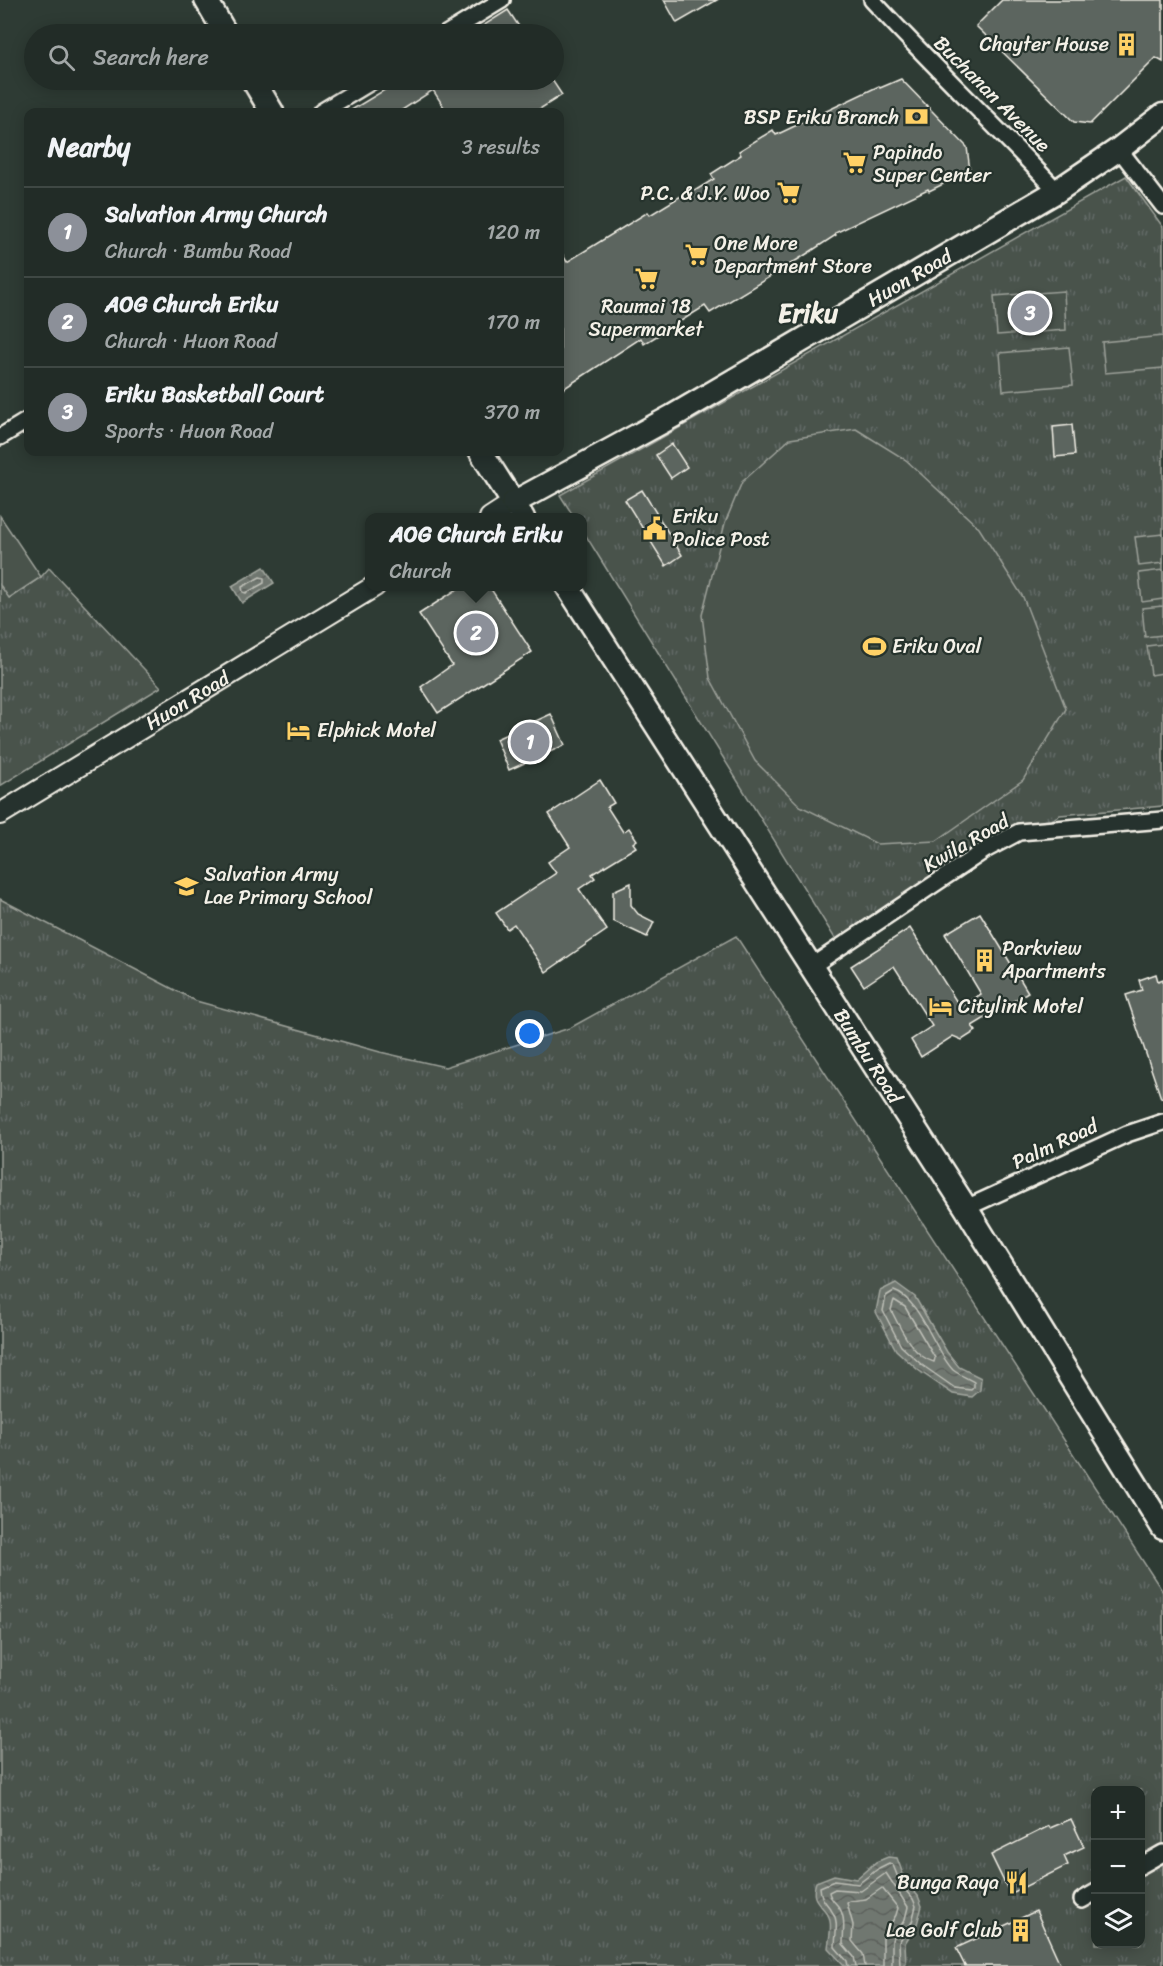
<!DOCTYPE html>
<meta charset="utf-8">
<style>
:root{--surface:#222c27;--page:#2e3833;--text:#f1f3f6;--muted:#a2a7a7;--line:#3f4844;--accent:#8c9099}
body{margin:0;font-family:Sriracha,sans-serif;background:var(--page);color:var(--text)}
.controls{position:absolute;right:18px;bottom:18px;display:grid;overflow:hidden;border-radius:12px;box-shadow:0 3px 15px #0003}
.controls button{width:54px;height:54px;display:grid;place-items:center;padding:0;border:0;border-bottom:2px solid var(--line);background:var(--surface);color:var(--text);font:30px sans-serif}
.you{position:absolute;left:530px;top:1034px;width:21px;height:21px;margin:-15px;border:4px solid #fff;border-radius:50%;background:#1a73e8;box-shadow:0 0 0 9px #1a73e833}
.badge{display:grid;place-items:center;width:39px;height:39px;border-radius:50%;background:var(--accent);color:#fff;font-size:20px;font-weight:700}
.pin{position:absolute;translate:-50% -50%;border:3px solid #fff;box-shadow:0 2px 6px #0006}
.popup{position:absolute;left:365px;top:513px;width:222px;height:78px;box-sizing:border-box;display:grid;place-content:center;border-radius:12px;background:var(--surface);filter:drop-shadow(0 2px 4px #0005);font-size:20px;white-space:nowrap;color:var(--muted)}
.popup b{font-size:22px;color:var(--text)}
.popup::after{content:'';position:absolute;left:50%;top:100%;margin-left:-12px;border:12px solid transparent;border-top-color:var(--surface)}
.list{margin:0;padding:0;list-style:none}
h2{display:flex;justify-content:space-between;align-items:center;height:78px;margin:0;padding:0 24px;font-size:26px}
h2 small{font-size:20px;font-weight:400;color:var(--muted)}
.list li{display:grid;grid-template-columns:39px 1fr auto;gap:18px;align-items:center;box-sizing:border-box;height:90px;padding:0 24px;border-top:2px solid var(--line)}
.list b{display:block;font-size:22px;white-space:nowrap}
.list p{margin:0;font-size:20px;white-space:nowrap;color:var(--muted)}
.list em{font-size:20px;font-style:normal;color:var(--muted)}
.icon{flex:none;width:33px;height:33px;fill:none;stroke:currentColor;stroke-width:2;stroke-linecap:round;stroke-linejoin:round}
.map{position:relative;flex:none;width:1163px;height:1966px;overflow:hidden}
.search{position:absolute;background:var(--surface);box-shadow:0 3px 15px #0003;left:24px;top:24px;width:540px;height:66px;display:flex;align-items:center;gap:15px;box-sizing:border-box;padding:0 21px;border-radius:33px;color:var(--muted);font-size:22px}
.panel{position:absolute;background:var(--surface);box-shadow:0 3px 15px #0003;left:24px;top:108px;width:540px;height:348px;border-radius:12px}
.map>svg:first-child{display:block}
</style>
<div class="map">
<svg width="1163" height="1966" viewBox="0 0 1163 1966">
<defs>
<pattern id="grass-tufts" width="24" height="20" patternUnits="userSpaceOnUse" patternTransform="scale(1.5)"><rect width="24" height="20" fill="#48524c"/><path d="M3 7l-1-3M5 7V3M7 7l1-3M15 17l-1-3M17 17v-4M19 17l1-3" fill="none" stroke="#636b66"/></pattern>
<pattern id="water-waves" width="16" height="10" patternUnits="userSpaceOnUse" patternTransform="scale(1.5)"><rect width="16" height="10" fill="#6f7770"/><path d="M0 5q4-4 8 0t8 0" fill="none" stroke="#5c605b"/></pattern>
</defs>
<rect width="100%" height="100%" fill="#2e3b34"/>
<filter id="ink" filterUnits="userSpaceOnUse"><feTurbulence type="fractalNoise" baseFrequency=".0167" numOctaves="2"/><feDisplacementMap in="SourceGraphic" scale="12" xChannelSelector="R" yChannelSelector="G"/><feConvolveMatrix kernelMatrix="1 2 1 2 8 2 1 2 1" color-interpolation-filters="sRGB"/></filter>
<g filter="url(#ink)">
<!-- grass -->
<g fill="url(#grass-tufts)" stroke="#9ea29a" stroke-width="1.5" fill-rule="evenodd">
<polygon points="1126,176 1163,227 1163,806 1060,815 839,945 583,531 582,518 574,517 560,495"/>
<polygon points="49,568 161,687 0,786 0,585 10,598 41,577"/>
<path d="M0,899l196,102 184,51 65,15 125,-39 166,-92 427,656v374h-1163zM1096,1790h44v154h-44z"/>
</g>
<!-- pitch -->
<g fill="#48524c" stroke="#9ea29a" stroke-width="1.5">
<polygon points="1064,291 1066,330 997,335 994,296"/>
<polygon points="1163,336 1163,368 1105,373 1102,342"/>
<polygon points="1069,347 1073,385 1003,391 1000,353"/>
<polygon points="856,429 906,460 979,528 1023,597 1066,709 1023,780 936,841 877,844 800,806 755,761 710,678 702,615 725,523 742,482 790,439"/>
<polygon points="0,516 41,577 9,598 0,585"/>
<polygon points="1163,534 1163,563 1139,566 1135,537"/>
<polygon points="1163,570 1163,599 1142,602 1139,573"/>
<polygon points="1163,606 1163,635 1145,637 1142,608"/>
<polygon points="1163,644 1163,673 1151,675 1147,646"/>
</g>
<!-- water -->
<g fill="url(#water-waves)" stroke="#a4a8a0" stroke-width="1.5">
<polygon points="264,567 274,583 242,603 232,586"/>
<polygon points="896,1283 915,1297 947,1352 959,1367 981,1378 980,1390 972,1397 953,1394 918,1370 896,1350 876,1312 880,1291"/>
<path d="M888,1857l9,1 9,24 12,14 4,10 -5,18 -12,19 1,20 -5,3h-56l-17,-18c1,-10 5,-24 0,-33 -8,-13 -18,-14 -12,-33l18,-7 22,4 20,-17z"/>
</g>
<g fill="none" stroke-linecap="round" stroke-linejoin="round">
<!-- shore -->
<g stroke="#bfc0b8" stroke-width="1.5">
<polygon points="260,577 264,578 264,583 246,593 243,592 242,587"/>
<path d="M894,1291c27,9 39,58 59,79 6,5 15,8 21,12v5l-3,3 -16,-2 -33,-23 -21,-19 -18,-35 3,-15z"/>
<path d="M894,1300l11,7 30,51 -1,4c-21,-5 -34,-34 -43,-52z"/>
<path d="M848,1966l-1,-5 -12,-14c0,-11 4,-25 -2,-34 -6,-11 -12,-11 -13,-26l14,-6 24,3 21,-16 10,-5 4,2 8,20 12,14 3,7 -4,16 -13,20 1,24"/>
<path d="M856,1966l-2,-9 -11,-13c0,-11 3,-25 -3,-35 -4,-7 -10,-9 -11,-17l6,-3 26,2 25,-18 22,34 -3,12 -13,21v26"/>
<polyline points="865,1966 863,1954 852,1941 853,1925 847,1903 850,1901 866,1899 882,1888 898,1908 896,1915 883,1937 883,1966"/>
</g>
</g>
<!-- building -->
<g fill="#5c655e" stroke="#f4f1e8" stroke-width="1.5">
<polygon points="664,0 717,0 677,23"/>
<polygon points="1002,0 1163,0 1163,62 1156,58 1090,124 1074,122 976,26"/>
<polygon points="508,10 524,34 470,34"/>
<polygon points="901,79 967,147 970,171 929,191 928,189 835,233 836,235 802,257 710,313 705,306 644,344 641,338 560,391 560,250 567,262 648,212 650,215 681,196 683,198 714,179 711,174 741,155 739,151 773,130 776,135 879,86 880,88"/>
<polygon points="401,80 552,80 562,95 535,112 447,112 433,90 399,112 348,112"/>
<polygon points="1072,425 1075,455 1055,457 1053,427"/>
<polygon points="672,444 687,467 671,478 656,455"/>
<polygon points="642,490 682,555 666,566 625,500"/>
<polygon points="462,586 489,586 532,652 438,713 421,687 452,665 419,614"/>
<polygon points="551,714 565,745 509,770 496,739"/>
<polygon points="600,780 614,803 607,807 623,832 629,828 637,840 633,843 636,847 592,874 595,878 579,889 607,930 546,972 514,924 507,929 496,913 556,873 548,862 570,847 549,814"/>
<polygon points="631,883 631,905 638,914 654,922 647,937 613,921 613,891"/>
<polygon points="980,913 1028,992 972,1026 976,1031 962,1040 953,1036 921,1057 911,1040 932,1026 894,966 864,986 851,966 910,928 960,1007 981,994 945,934"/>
<polygon points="1156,974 1158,981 1163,979 1163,1097 1161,1098 1126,995 1142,990 1139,980"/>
<polygon points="1071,1819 1084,1847 1064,1856 1068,1865 1010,1894 991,1855 1049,1826 1050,1828"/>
<polygon points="1036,1911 1061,1966 965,1966 956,1948"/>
</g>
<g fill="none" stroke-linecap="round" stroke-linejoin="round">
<defs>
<g id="minor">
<path d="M872,0c60,65 124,126 185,191"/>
<polyline points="446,34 502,0"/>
<polyline points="321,112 374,80"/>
<polyline points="1119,149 1163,206"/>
<polyline points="0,437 28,420"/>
<polyline points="812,966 985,850 1019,832 1163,820"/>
<polyline points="966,1208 1127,1134 1163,1122"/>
<polyline points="1140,1866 1163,1853"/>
<polyline points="1082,1900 1096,1892"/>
</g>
<g id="tertiary">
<polyline points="490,518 513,503"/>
<path id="s1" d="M0,814l375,-228"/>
</g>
<g id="secondary">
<polyline points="206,0 226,34"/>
<polyline points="253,80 272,112"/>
<polyline points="481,452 523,518"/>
<path id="s2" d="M513,503l160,-87 384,-225 62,-42 44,-34"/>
<path id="s3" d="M567,586l399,622 197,320"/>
</g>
</defs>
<!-- minor casing -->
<use href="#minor" stroke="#f4f1e8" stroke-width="20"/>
<!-- tertiary casing -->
<use href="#tertiary" stroke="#f4f1e8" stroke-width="24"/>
<!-- secondary casing -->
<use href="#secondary" stroke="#f4f1e8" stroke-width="27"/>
<!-- minor -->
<use href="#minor" stroke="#26332d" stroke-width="15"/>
<!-- tertiary -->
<use href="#tertiary" stroke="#26332d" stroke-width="20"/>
<!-- secondary -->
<use href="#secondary" stroke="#26332d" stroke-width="22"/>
</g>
</g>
<!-- icons -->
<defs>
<symbol id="building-bare" viewBox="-9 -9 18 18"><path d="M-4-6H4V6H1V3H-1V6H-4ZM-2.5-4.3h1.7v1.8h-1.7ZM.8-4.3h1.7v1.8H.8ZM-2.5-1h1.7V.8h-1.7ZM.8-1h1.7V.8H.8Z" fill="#ffd166" stroke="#26332d" stroke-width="2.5" paint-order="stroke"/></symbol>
<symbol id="bank-bare" viewBox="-9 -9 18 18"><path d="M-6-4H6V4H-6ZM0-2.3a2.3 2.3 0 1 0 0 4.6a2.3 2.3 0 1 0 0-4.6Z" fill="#ffd166" stroke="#26332d" stroke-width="2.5" paint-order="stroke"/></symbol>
<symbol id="supermarket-bare" viewBox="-9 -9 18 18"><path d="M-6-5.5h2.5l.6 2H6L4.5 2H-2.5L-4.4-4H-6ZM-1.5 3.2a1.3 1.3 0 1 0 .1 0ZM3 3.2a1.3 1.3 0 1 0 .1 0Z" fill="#ffd166" stroke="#26332d" stroke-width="2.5" paint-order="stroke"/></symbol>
<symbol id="civic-bare" viewBox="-9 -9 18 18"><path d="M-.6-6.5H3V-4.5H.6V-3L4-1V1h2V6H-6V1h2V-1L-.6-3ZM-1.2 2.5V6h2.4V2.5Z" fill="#ffd166" stroke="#26332d" stroke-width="2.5" paint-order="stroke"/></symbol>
<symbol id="stadium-bare" viewBox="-9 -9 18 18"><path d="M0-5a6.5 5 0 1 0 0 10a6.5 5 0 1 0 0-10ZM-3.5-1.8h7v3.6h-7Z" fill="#ffd166" stroke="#26332d" stroke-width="2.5" paint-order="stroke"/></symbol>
<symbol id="hotel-bare" viewBox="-9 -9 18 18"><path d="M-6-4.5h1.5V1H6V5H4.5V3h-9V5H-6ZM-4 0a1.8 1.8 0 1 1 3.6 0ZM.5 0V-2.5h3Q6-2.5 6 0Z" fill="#ffd166" stroke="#26332d" stroke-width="2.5" paint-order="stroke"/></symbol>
<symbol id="school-bare" viewBox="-9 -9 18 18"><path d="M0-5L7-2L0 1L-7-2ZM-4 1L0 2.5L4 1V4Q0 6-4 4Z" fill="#ffd166" stroke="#26332d" stroke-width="2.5" paint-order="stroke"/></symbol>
<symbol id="restaurant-bare" viewBox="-9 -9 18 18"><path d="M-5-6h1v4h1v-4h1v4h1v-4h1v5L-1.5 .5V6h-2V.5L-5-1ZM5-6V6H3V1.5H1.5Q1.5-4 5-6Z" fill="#ffd166" stroke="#26332d" stroke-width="2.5" paint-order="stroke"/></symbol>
</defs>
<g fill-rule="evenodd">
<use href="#building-bare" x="1110" y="28" width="33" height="33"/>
<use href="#bank-bare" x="900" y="100" width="33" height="33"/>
<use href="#supermarket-bare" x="838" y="146" width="33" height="33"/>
<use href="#supermarket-bare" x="772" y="176" width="33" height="33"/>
<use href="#supermarket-bare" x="680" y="238" width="33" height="33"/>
<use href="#supermarket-bare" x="630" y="262" width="33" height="33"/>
<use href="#civic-bare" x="638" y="512" width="33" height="33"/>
<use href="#stadium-bare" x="858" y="630" width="33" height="33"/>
<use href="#hotel-bare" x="282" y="714" width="33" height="33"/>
<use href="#school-bare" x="170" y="870" width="33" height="33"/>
<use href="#building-bare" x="968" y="944" width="33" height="33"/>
<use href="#hotel-bare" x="924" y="990" width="33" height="33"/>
<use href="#restaurant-bare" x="1000" y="1866" width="33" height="33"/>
<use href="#building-bare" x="1004" y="1914" width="33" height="33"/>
</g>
<g text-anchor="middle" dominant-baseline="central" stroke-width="4.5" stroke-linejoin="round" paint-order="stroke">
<!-- poi labels -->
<g font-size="20" fill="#f4f1e8" stroke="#26332d" text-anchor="start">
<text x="1109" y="44" text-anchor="end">Chayter House</text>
<text x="899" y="117" text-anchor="end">BSP Eriku Branch</text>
<text x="873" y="152">Papindo<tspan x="873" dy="23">Super Center</tspan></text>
<text x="770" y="193" text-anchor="end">P.C. &amp; J.Y. Woo</text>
<text x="714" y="243">One More<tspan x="714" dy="23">Department Store</tspan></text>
<text x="646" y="306" text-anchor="middle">Raumai 18<tspan x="646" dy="23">Supermarket</tspan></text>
<text x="672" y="516">Eriku<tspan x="672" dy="23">Police Post</tspan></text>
<text x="892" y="646">Eriku Oval</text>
<text x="317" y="730">Elphick Motel</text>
<text x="204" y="874">Salvation Army<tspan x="204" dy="23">Lae Primary School</tspan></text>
<text x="1002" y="948">Parkview<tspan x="1002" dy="23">Apartments</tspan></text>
<text x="958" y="1006">Citylink Motel</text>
<text x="999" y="1882" text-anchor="end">Bunga Raya</text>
<text x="1002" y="1930" text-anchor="end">Lae Golf Club</text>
</g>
<!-- street labels -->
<g font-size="20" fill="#f4f1e8" stroke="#26332d">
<text transform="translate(992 94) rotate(45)">Buchanan Avenue</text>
<text stroke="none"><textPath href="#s2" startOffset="456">Huon Road</textPath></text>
<text stroke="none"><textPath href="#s1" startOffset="219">Huon Road</textPath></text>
<text transform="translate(966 843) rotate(-30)">Kwila Road</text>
<text stroke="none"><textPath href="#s3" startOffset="558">Bumbu Road</textPath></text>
<text transform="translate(1055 1144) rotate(-25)">Palm Road</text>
</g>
<!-- district labels -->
<g font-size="26" font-weight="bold" fill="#f4f1e8" stroke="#26332d">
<text x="808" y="313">Eriku</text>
</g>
</g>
</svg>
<div class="controls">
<button>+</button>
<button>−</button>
<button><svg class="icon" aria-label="layers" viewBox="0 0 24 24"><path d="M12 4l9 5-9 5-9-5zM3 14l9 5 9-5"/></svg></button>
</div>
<div class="you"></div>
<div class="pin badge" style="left:530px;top:742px">1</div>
<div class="pin badge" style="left:476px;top:633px">2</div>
<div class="popup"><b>AOG Church Eriku</b>Church</div>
<div class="pin badge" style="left:1030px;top:313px">3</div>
<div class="search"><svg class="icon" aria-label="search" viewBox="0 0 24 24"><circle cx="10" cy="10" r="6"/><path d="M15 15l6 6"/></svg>Search here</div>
<section class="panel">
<h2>Nearby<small>3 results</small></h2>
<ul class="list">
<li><span class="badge">1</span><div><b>Salvation Army Church</b><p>Church · Bumbu Road</p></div><em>120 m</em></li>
<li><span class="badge">2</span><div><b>AOG Church Eriku</b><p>Church · Huon Road</p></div><em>170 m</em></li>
<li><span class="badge">3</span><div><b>Eriku Basketball Court</b><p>Sports · Huon Road</p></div><em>370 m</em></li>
</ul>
</section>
</div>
